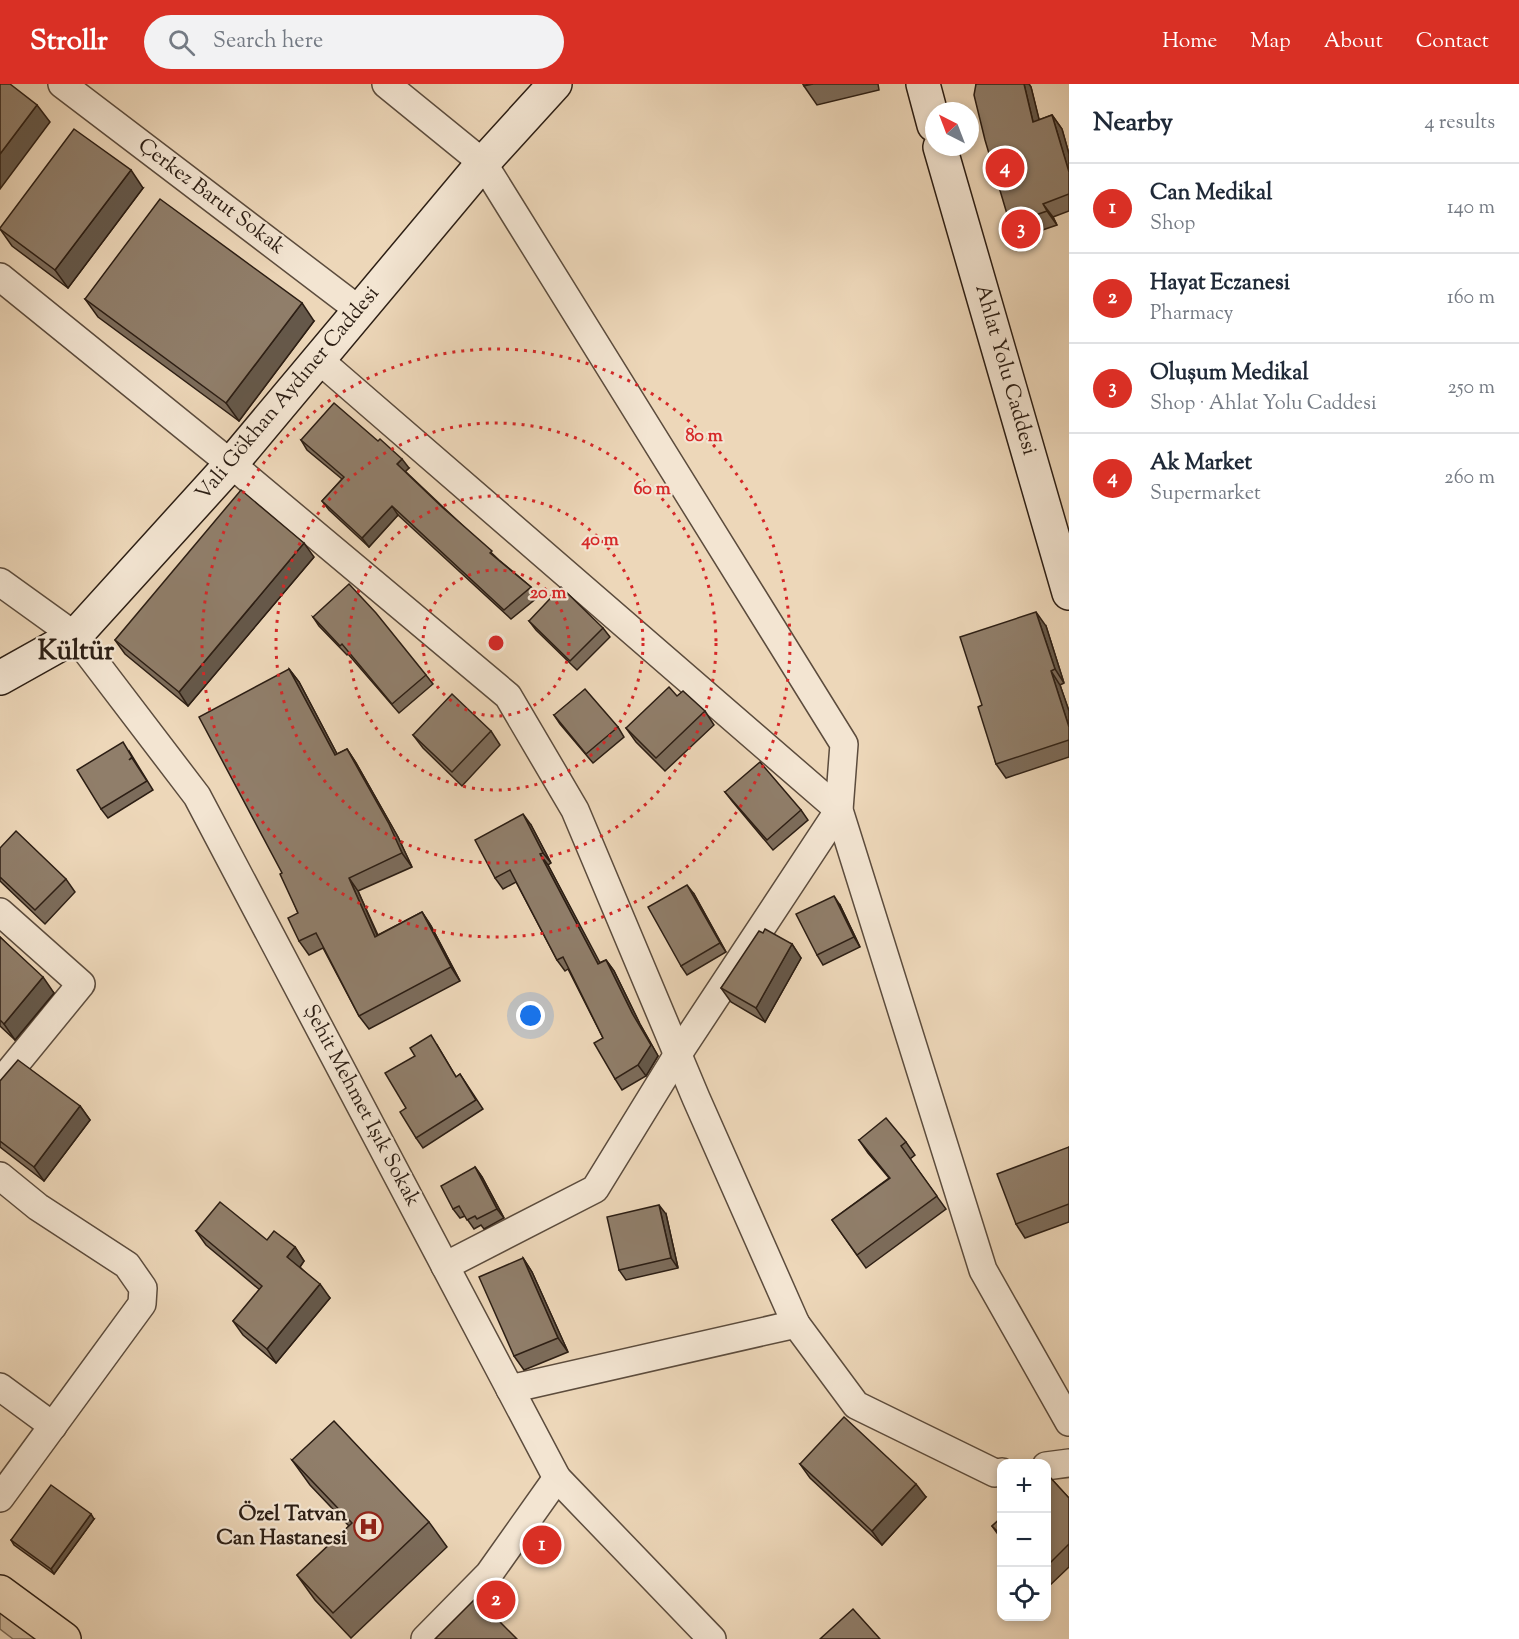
<!DOCTYPE html>
<meta charset="utf-8">
<style>
:root{--surface:#fff;--page:#f2f2f3;--text:#1f2937;--muted:#747a83;--line:#e0e1e3;--accent:#d93025}
body{margin:0;font-family:"Sorts Mill Goudy",serif;background:var(--page);color:var(--text)}
.controls{position:absolute;right:18px;bottom:18px;display:grid;overflow:hidden;border-radius:12px;box-shadow:0 3px 9px #0003}
.controls button{width:54px;height:54px;display:grid;place-items:center;padding:0;border:0;border-bottom:2px solid var(--line);background:var(--surface);color:var(--text);font:30px sans-serif}
.compass{position:absolute;left:925px;top:18px;width:54px;height:54px;border-radius:50%;background:var(--surface);box-shadow:0 3px 9px #0003;rotate:318deg}
.you{position:absolute;left:531px;top:932px;width:21px;height:21px;margin:-15px;border:4px solid #fff;border-radius:50%;background:#1a73e8;box-shadow:0 0 0 9px #1a73e833}
.badge{display:grid;place-items:center;width:39px;height:39px;border-radius:50%;background:var(--accent);color:#fff;font-size:20px;font-weight:700}
.pin{position:absolute;translate:-50% -50%;border:3px solid #fff;box-shadow:0 2px 6px #0006}
.list{margin:0;padding:0;list-style:none}
h2{display:flex;justify-content:space-between;align-items:center;height:78px;margin:0;padding:0 24px;font-size:26px}
h2 small{font-size:20px;font-weight:400;color:var(--muted)}
.list li{display:grid;grid-template-columns:39px 1fr auto;gap:18px;align-items:center;box-sizing:border-box;height:90px;padding:0 24px;border-top:2px solid var(--line)}
.list b{display:block;font-size:22px;white-space:nowrap}
.list p{margin:0;font-size:20px;white-space:nowrap;color:var(--muted)}
.list em{font-size:20px;font-style:normal;color:var(--muted)}
.icon{flex:none;width:33px;height:33px;fill:none;stroke:currentColor;stroke-width:2;stroke-linecap:round;stroke-linejoin:round}
.map{position:relative;flex:none;width:1069px;height:1555px;overflow:hidden}
header{display:flex;align-items:center;gap:36px;box-sizing:border-box;height:84px;padding:0 30px;background:var(--accent);color:#fff}
header strong{font-size:28px}
nav{display:flex;gap:33px;margin-inline-start:auto;font-size:21px}
.search{width:420px;height:54px;background:var(--page);display:flex;align-items:center;gap:15px;box-sizing:border-box;padding:0 21px;border-radius:33px;color:var(--muted);font-size:22px}
main{display:flex}
aside{flex:1;background:var(--surface)}
.map>svg:first-child{display:block}
</style>
<header>
<strong>Strollr</strong>
<div class="search"><svg class="icon" aria-label="search" viewBox="0 0 24 24"><circle cx="10" cy="10" r="6"/><path d="M15 15l6 6"/></svg>Search here</div>
<nav><a>Home</a><a>Map</a><a>About</a><a>Contact</a></nav>
</header>
<main>
<div class="map">
<svg width="1069" height="1555" viewBox="0 0 1069 1555">
<rect width="100%" height="100%" fill="#edd7b9"/>
<filter id="stains"><feTurbulence type="fractalNoise" baseFrequency=".00333" numOctaves="4"/><feColorMatrix values="0 0 0 0 .2 0 0 0 0 .09 0 0 0 0 .02 0 0 0 .5 -.17"/></filter>
<radialGradient id="worn" r=".72"><stop offset=".6" stop-color="#630" stop-opacity="0"/><stop offset="1" stop-color="#630" stop-opacity=".3"/></radialGradient>
<!-- grass -->
<polygon fill="#ccb89d" stroke="#7c6b58" stroke-width="1.5" points="0,1528 36,1555 13,1555 0,1545"/>
<g fill="none" stroke-linecap="round" stroke-linejoin="round">
<defs>
<g id="street">
<polyline points="62,0 359,226"/>
<polyline points="386,0 483,79 844,660 839,726 983,1186 1069,1338"/>
<polyline points="0,193 231,380 508,612 575,726 696,1014 796,1240 856,1321 995,1389 1002,1388"/>
<polyline points="318,275 839,726 678,970 595,1105 445,1182"/>
<polyline points="0,498 75,552 197,712 557,1394 712,1555"/>
<polyline points="0,828 81,900 0,999"/>
<polyline points="0,1092 38,1123 127,1181 143,1204 142,1220 0,1414"/>
<polyline points="0,1303 53,1342"/>
<polyline points="510,1305 796,1240"/>
<polyline points="1046,1382 1069,1379"/>
<polyline points="425,1555 489,1490 557,1394"/>
</g>
<g id="secondary">
<polyline points="923,0 934,41"/>
<polyline points="940,63 1069,509"/>
<polyline points="0,594 75,552 231,380 483,79 555,0"/>
</g>
<polyline id="highway" points="0,1508 64,1555"/>
</defs>
<!-- street casing -->
<use href="#street" stroke="#5c4c3d" stroke-width="30"/>
<!-- secondary casing -->
<use href="#secondary" stroke="#2c1e14" stroke-width="36"/>
<!-- highway casing -->
<use href="#highway" stroke="#2c1e14" stroke-width="36"/>
<!-- street -->
<use href="#street" stroke="#f3e5d2" stroke-width="27"/>
<!-- secondary -->
<use href="#secondary" stroke="#f3e5d2" stroke-width="33"/>
<!-- highway -->
<use href="#highway" stroke="#edd7b9" stroke-width="33"/>
</g>
<!-- wall -->
<g fill="#7c6c5b" stroke="#2c1e14" stroke-width="1.5">
<polygon points="803,0 878,0 879,6 817,21 804,2"/>
<polygon points="976,0 1029,0 1031,3 1039,36 1052,31 1062,45 1069,70 1069,127 1053,133 1057,141 1019,154 1010,140"/>
<polygon points="143,104 68,204 12,162 0,145"/>
<polygon points="85,215 314,237 239,337 98,233"/>
<polygon points="301,356 409,384 405,387 499,476 531,503 538,513 511,535 398,431 369,463 329,426 322,417 342,395 307,366"/>
<polygon points="314,473 188,622 125,570 115,556"/>
<polygon points="313,533 426,591 433,600 399,629 348,570 347,571 319,542"/>
<polygon points="529,537 603,544 610,553 577,586 536,546"/>
<polygon points="1046,542 1064,599 1060,601 1069,627 1069,673 1006,694 996,680 982,621"/>
<polygon points="289,585 299,598 337,670 347,665 356,679 398,753 412,783 358,807 378,851 422,828 431,842 460,897 369,945 359,932 323,864 309,871 299,857 298,829 282,789"/>
<polygon points="705,627 714,641 665,687 636,658 626,644"/>
<polygon points="554,631 618,643 624,653 593,679 560,640"/>
<polygon points="491,647 500,661 462,702 423,664 413,651"/>
<polygon points="129,667 153,706 108,734 101,725"/>
<polygon points="725,708 801,726 808,736 773,766 732,717"/>
<polygon points="531,741 551,779 548,781 599,879 606,876 614,887 640,940 658,972 646,992 622,1006 615,995 603,954 568,885 565,887 557,876 516,798 503,805 495,794"/>
<polygon points="0,764 66,795 75,808 45,840 0,797"/>
<polygon points="694,810 726,868 687,891 681,882"/>
<polygon points="840,821 860,863 823,881 817,871"/>
<polygon points="763,849 792,860 801,874 765,938 731,918 721,904"/>
<polygon points="0,853 54,909 15,956 0,942"/>
<polygon points="437,961 456,993 460,990 483,1025 423,1064 416,1054 406,1024"/>
<polygon points="0,997 80,1022 90,1036 44,1097 0,1063"/>
<polygon points="859,1056 906,1058 915,1071 910,1075 946,1125 866,1184 832,1136 889,1094 868,1069"/>
<polygon points="1069,1063 1069,1138 1025,1154 1016,1140"/>
<polygon points="475,1083 482,1093 504,1134 484,1145 481,1141 474,1145 465,1132 460,1134 453,1125"/>
<polygon points="666,1130 678,1184 626,1196 619,1186"/>
<polygon points="196,1147 267,1156 295,1163 304,1177 300,1183 330,1214 276,1279 243,1251 233,1237 260,1206 206,1161"/>
<polygon points="523,1174 532,1188 568,1268 524,1286 514,1272"/>
<polygon points="292,1376 429,1438 447,1463 351,1554 315,1516 297,1491 349,1442 310,1401"/>
<polygon points="800,1380 926,1413 882,1461 810,1394"/>
<polygon points="1047,1390 1069,1414 1069,1483 1047,1504"/>
<polygon points="1002,1433 1002,1456 992,1442"/>
<polygon points="94,1435 54,1490 14,1461 11,1456"/>
</g>
<!-- shaded-wall -->
<g fill="#65584a" stroke="#2c1e14" stroke-width="1.5">
<polygon points="1024,0 1029,0 1031,3 1043,51 1033,38"/>
<polygon points="37,21 50,38 0,105 0,70"/>
<polygon points="1052,31 1062,45 1069,70 1069,88"/>
<polygon points="131,86 143,104 68,204 55,186"/>
<polygon points="1043,120 1053,133 1057,141 1047,127"/>
<polygon points="302,219 314,237 239,337 226,319"/>
<polygon points="402,375 409,384 404,389 397,380"/>
<polygon points="392,422 398,431 369,463 362,454"/>
<polygon points="304,459 314,473 188,622 179,608"/>
<polygon points="1036,528 1046,542 1064,599 1055,585"/>
<polygon points="289,585 299,598 345,685 335,671"/>
<polygon points="1051,587 1060,601 1069,627 1069,643"/>
<polygon points="347,665 356,679 398,753 412,783 402,769"/>
<polygon points="523,730 531,741 551,779 543,769"/>
<polygon points="540,770 548,781 606,890 598,880"/>
<polygon points="349,794 358,807 384,867 375,853"/>
<polygon points="687,801 694,810 726,868 720,859"/>
<polygon points="834,812 840,821 860,863 854,853"/>
<polygon points="422,828 431,842 460,897 451,883"/>
<polygon points="792,860 801,874 765,938 756,924"/>
<polygon points="606,876 614,887 640,940 658,972 646,992 638,981 632,929"/>
<polygon points="43,893 54,909 15,956 4,940"/>
<polygon points="80,1022 90,1036 44,1097 34,1083"/>
<polygon points="475,1083 482,1093 504,1134 497,1125"/>
<polygon points="659,1121 666,1130 678,1184 671,1174"/>
<polygon points="295,1163 304,1177 297,1187 287,1173"/>
<polygon points="523,1174 532,1188 568,1268 558,1254"/>
<polygon points="320,1200 330,1214 276,1279 267,1265"/>
<polygon points="916,1400 926,1413 882,1461 872,1447"/>
<polygon points="91,1430 94,1435 54,1490 51,1485"/>
</g>
<!-- building -->
<g fill="#907e6a" stroke="#2c1e14" stroke-width="1.5">
<polygon points="0,0 10,0 37,21 0,70"/>
<polygon points="803,0 813,0 804,2"/>
<polygon points="976,0 1024,0 1033,38 1052,31 1069,88 1069,110 1043,120 1047,127 1010,140 985,56 974,11"/>
<polygon points="74,45 131,86 55,186 0,145 0,144"/>
<polygon points="160,115 302,219 226,319 85,215"/>
<polygon points="334,319 378,357 380,355 402,375 397,380 442,423 492,467 490,469 531,503 504,526 392,422 362,454 322,417 344,393 301,356"/>
<polygon points="241,406 304,459 179,608 115,556"/>
<polygon points="349,500 376,529 426,591 392,620 342,560 340,562 313,533"/>
<polygon points="561,503 603,544 570,577 529,537"/>
<polygon points="1036,528 1055,585 1051,587 1069,643 1069,656 996,680 978,623 982,621 960,553"/>
<polygon points="289,585 335,671 347,665 389,740 402,769 349,794 375,853 422,828 451,883 359,932 316,849 299,857 288,834 298,829 280,790 282,789 199,633"/>
<polygon points="669,603 677,612 683,607 705,627 656,674 626,644"/>
<polygon points="585,605 618,643 586,670 554,631"/>
<polygon points="452,610 491,647 452,688 413,651"/>
<polygon points="123,658 132,673 129,676 132,674 147,697 101,725 77,686"/>
<polygon points="760,678 801,726 767,756 725,708"/>
<polygon points="523,730 543,769 540,770 598,880 606,876 632,929 651,961 638,981 615,995 594,959 603,954 563,873 557,876 510,786 495,794 475,756"/>
<polygon points="16,747 66,795 35,826 0,793 0,764"/>
<polygon points="687,801 720,859 681,882 648,823"/>
<polygon points="834,812 854,853 817,871 796,830"/>
<polygon points="765,845 792,860 756,924 721,904 759,847 763,849"/>
<polygon points="0,853 43,893 4,940 0,936"/>
<polygon points="431,951 456,993 460,990 476,1016 416,1054 400,1028 406,1024 385,989 415,972 410,964"/>
<polygon points="18,976 80,1022 34,1083 0,1057 0,997"/>
<polygon points="886,1034 906,1058 901,1062 937,1112 857,1171 832,1136 890,1094 859,1056"/>
<polygon points="1069,1063 1069,1120 1016,1140 997,1090"/>
<polygon points="475,1083 497,1125 477,1135 475,1132 467,1136 459,1122 453,1125 441,1102"/>
<polygon points="220,1118 267,1156 274,1147 295,1163 287,1173 320,1200 267,1265 233,1237 262,1202 196,1147"/>
<polygon points="659,1121 671,1174 619,1186 607,1133"/>
<polygon points="523,1174 558,1254 514,1272 479,1193"/>
<polygon points="844,1333 916,1400 872,1447 800,1380"/>
<polygon points="334,1337 429,1438 333,1529 297,1491 352,1439 292,1376"/>
<polygon points="1047,1390 1069,1414 1069,1460 1047,1482"/>
<polygon points="51,1401 91,1430 51,1485 11,1456"/>
<polygon points="1002,1433 1002,1452 992,1442"/>
<polygon points="476,1514 517,1555 435,1555"/>
<polygon points="853,1525 880,1555 820,1555"/>
</g>
<!-- distance rings -->
<g fill="none" stroke="#d62828" stroke-width="3" stroke-dasharray="3 6">
<circle cx="496" cy="559" r="73"/>
<circle cx="496" cy="559" r="147"/>
<circle cx="496" cy="559" r="220"/>
<circle cx="496" cy="559" r="294"/>
</g>
<!-- icons -->
<defs>
<symbol id="hospital-ring" viewBox="-11 -11 22 22"><circle r="9.5" fill="#f3e5d2" stroke="#8f2418" stroke-width="1.5"/><path d="M-5-5h3v3.5h4V-5h3V5h-3V1.5h-4V5h-3Z" fill="#8f2418"/></symbol>
</defs>
<g fill-rule="evenodd">
<use href="#hospital-ring" x="352" y="1426" width="33" height="33"/>
</g>
<g text-anchor="middle" dominant-baseline="central" stroke-width="4.5" stroke-linejoin="round" paint-order="stroke">
<!-- street labels -->
<g font-size="21" fill="#2c1e14" stroke="#f3e5d2">
<text transform="translate(211 113) rotate(37)">Çerkez Barut Sokak</text>
<text transform="translate(1005 286) rotate(74)">Ahlat Yolu Caddesi</text>
<text transform="translate(288 310) rotate(-50)">Vali Gökhan Aydıner Caddesi</text>
<text transform="translate(361 1022) rotate(62)">Şehit Mehmet Işık Sokak</text>
</g>
<!-- poi labels -->
<g font-size="21" font-weight="bold" fill="#2c1e14" stroke="#f3e5d2" text-anchor="end">
<text x="347" y="1431">Özel Tatvan<tspan x="347" dy="24">Can Hastanesi</tspan></text>
</g>
<!-- district labels -->
<g font-size="27" font-weight="bold" fill="#2c1e14" stroke="#f3e5d2">
<text x="76" y="568">Kültür</text>
</g>
</g>
<circle cx="496" cy="559" r="9" fill="#d62828" stroke="#f3e5d2" stroke-width="3"/>
<g font-size="18" text-anchor="middle" font-weight="bold" fill="#d62828" stroke="#f3e5d2" stroke-width="4.5" stroke-linejoin="round" paint-order="stroke">
<text x="704" y="357">80 m</text>
<text x="652" y="410">60 m</text>
<text x="600" y="461">40 m</text>
<text x="548" y="514">20 m</text>
</g>
<rect width="100%" height="100%" filter="url(#stains)"/>
<rect width="100%" height="100%" fill="url(#worn)"/>
</svg>
<div class="controls">
<button>+</button>
<button>−</button>
<button><svg class="icon" aria-label="locate" viewBox="0 0 24 24"><circle cx="12" cy="12" r="6"/><path d="M12 2v4M12 18v4M2 12h4M18 12h4"/></svg></button>
</div>
<svg class="compass" viewBox="-18 -18 36 36"><path d="M0-13l5 13h-10z" fill="#e53935"/><path d="M0 13l5-13h-10z" fill="#747a83"/></svg>
<div class="you"></div>
<div class="pin badge" style="left:542px;top:1461px">1</div>
<div class="pin badge" style="left:496px;top:1516px">2</div>
<div class="pin badge" style="left:1021px;top:145px">3</div>
<div class="pin badge" style="left:1005px;top:84px">4</div>
</div>
<aside>
<h2>Nearby<small>4 results</small></h2>
<ul class="list">
<li><span class="badge">1</span><div><b>Can Medikal</b><p>Shop</p></div><em>140 m</em></li>
<li><span class="badge">2</span><div><b>Hayat Eczanesi</b><p>Pharmacy</p></div><em>160 m</em></li>
<li><span class="badge">3</span><div><b>Oluşum Medikal</b><p>Shop · Ahlat Yolu Caddesi</p></div><em>250 m</em></li>
<li><span class="badge">4</span><div><b>Ak Market</b><p>Supermarket</p></div><em>260 m</em></li>
</ul>
</aside>
</main>
